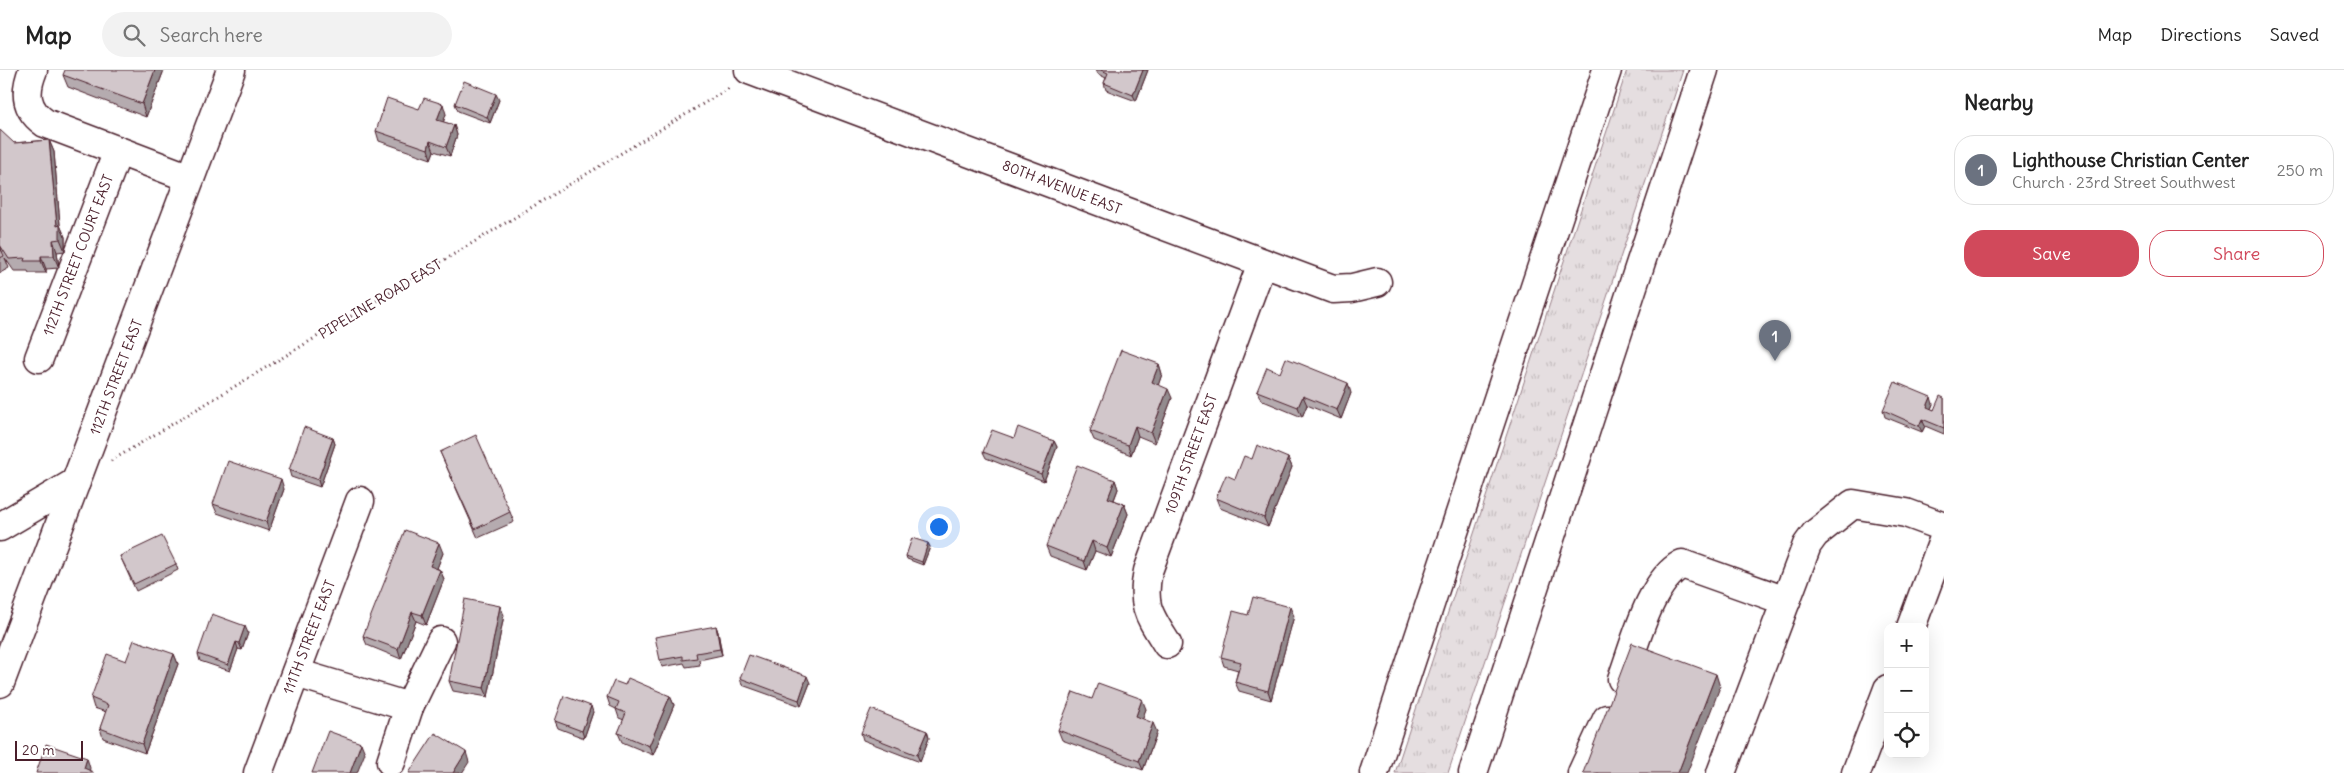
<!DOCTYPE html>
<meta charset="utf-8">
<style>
:root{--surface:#fff;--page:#f2f2f2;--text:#222;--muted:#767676;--line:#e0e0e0;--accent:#d1495b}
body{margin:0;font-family:Delius,sans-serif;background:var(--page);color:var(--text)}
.controls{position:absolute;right:15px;bottom:15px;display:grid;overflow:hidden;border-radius:10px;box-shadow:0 5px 20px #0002}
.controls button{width:45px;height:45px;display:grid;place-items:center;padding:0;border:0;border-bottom:1px solid var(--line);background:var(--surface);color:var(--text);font:25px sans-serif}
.scale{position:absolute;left:15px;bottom:12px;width:68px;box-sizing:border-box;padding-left:5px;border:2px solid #4a1f2b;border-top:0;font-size:14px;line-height:18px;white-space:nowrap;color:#4a1f2b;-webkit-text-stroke:4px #fff;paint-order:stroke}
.you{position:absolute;left:938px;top:456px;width:18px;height:18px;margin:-12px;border:4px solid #fff;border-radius:50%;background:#1a73e8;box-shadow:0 0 0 8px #1a73e833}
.badge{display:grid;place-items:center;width:32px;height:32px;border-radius:50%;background:var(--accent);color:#fff;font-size:16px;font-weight:700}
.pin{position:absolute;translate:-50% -41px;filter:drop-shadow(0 1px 2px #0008)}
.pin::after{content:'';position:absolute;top:26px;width:18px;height:15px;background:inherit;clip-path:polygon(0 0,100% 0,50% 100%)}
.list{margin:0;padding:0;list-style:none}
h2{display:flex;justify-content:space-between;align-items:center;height:65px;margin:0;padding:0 20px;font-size:21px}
h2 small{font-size:16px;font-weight:400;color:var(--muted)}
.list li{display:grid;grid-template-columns:32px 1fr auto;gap:15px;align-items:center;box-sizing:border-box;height:70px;margin:0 10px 10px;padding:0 10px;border:1px solid var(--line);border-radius:20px}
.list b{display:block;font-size:19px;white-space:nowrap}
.list p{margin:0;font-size:16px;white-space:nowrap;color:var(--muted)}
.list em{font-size:16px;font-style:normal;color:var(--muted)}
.actions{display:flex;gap:10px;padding:15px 20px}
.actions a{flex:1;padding:11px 0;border:1px solid var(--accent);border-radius:20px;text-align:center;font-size:18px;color:var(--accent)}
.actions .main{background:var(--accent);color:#fff}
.icon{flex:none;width:28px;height:28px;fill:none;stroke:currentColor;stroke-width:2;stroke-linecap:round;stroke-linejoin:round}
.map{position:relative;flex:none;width:1944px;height:703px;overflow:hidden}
header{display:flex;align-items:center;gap:30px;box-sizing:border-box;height:70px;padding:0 25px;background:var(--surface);border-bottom:1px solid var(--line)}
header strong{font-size:24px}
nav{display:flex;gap:28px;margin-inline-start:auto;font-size:18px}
.search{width:350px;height:45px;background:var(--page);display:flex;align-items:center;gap:12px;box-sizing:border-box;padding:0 18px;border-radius:28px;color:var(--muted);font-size:19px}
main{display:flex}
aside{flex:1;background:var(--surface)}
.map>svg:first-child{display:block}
</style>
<header>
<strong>Map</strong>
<div class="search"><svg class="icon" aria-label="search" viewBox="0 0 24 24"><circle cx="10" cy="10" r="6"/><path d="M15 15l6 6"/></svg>Search here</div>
<nav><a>Map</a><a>Directions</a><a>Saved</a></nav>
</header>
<main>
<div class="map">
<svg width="1944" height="703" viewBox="0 0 1944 703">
<defs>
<pattern id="grass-tufts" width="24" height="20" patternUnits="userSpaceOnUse" patternTransform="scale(1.25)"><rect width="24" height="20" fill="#e5dee0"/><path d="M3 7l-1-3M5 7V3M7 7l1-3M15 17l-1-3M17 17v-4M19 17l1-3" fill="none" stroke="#c6bec0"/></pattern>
</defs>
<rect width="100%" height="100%" fill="#fff"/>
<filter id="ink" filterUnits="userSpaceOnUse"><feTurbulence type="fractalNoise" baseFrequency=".02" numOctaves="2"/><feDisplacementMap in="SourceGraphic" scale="10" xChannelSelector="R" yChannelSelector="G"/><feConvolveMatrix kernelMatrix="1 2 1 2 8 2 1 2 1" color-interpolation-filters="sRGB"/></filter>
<g filter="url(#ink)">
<!-- grass -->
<polygon fill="url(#grass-tufts)" stroke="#987e86" points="1627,0 1683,0 1448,703 1395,703"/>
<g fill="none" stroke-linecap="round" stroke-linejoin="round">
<defs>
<g id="minor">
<path d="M33,0c-9,22 -8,39 12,53l145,55"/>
<polyline points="749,0 1333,219 1352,218 1377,212"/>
<polyline points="39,288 118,81"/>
<polyline points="0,457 76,412"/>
<polyline points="1911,557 1944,468"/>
<path d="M1167,574c-18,-29 -26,-38 -19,-73l114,-308"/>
<polyline points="296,603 409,637 391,692"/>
<path d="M1622,609c13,-34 27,-97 60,-115l104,37"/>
<polyline points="409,637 441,571"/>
<polyline points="258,703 360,431"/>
<polyline points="1582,703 1607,649"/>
<polyline points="1721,703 1807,475 1815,464 1853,434 1906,443 1944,457"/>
<polyline points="1856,703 1888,619"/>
</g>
<polyline id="major" points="0,613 231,0"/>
<g id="highway">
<polyline points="1374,703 1607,0"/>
<polyline points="1473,703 1704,0"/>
</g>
</defs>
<!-- minor casing -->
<use href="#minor" stroke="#4a1f2b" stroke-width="31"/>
<!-- major casing -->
<use href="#major" stroke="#4a1f2b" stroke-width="31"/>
<!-- highway casing -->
<use href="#highway" stroke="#4a1f2b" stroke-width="31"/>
<!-- path -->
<polyline stroke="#4a1f2b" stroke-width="3" stroke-dasharray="1 4" stroke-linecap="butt" points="111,391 731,17"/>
<!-- minor -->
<use href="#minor" stroke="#fff" stroke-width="28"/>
<!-- major -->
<use href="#major" stroke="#fff" stroke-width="28"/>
<!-- highway -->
<use href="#highway" stroke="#fff" stroke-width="28"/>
</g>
<!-- wall -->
<g fill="#b5abaf" stroke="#4a1f2b">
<polygon points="164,0 146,47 68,17 63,5"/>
<polygon points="1096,0 1148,0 1136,31 1106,20 1104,13 1106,8 1098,4"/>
<polygon points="499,30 490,53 458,41 455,34"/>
<polygon points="419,39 446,44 443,52 454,55 457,65 450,86 434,81 431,89 379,71 376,61"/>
<polygon points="49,70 54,82 60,155 65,167 65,181 57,182 59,198 46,199 46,203 29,203 28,201 14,201 5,188 9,198 0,203 0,177 2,182 0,175 14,73"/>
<polygon points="1159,294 1162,304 1158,315 1172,328 1155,373 1138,366 1131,385 1094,370 1090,361"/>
<polygon points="1280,303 1351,323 1341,349 1307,335 1302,347 1261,330 1257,321"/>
<polygon points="1944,328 1944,364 1925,356 1922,362 1885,347 1883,340 1933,334 1931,339 1934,340"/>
<polygon points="333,368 335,374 320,417 291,407 289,400"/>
<polygon points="1014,368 1054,371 1057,377 1044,411 986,388 983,382"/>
<polygon points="440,382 510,442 514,452 478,468 444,391"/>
<polygon points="1288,388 1292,397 1268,457 1220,438 1216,428 1235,409 1252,389"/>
<polygon points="1115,410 1118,419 1114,430 1124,434 1128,444 1111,487 1095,481 1087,500 1050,486 1046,476"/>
<polygon points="284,419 269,461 217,443 213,434"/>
<polygon points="928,473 930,477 923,495 907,489 906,486"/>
<polygon points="443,483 437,498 440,500 444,509 426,555 416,551 401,589 367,575 363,566"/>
<polygon points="120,486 176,494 178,500 136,521"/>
<polygon points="504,545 488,627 453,621 449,611"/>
<polygon points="1294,546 1271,630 1239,621 1235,612 1238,600 1224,596 1221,587"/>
<polygon points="716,556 718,562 722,585 699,590 700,595 686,597 684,593 662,597 660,590"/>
<polygon points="248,563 242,580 238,579 230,601 200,591 198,584"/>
<polygon points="174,584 178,594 145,683 103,668 100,658 106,642 94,638 91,628 126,591"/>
<polygon points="740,608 810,613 801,636 742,615"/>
<polygon points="625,615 670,626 674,635 653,685 622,672 618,663 624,650 619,648 616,639 610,636 607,627"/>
<polygon points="1092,629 1146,639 1142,648 1157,662 1143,700 1062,670 1058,660"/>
<polygon points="593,642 584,668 558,658 555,651"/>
<polygon points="927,661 929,668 920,692 863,670 861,663"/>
</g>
<!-- shaded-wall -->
<g fill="#938b8e" stroke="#4a1f2b">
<polygon points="155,0 164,0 146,47 142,34"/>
<polygon points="1143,0 1148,0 1136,31 1133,25"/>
<polygon points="496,24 499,30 490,53 487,47"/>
<polygon points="443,34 446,44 441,60 437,50"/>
<polygon points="454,55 457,65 450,86 446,77"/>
<polygon points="49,70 54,82 60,155 65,167 65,181 60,169 57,156"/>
<polygon points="430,71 434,81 431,89 428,79"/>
<polygon points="53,170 57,182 59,198 54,186"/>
<polygon points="41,186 46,199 46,203 41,191"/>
<polygon points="1159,294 1162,304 1156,322 1152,312"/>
<polygon points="1348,313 1351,323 1341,349 1337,340"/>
<polygon points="1168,319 1172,328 1155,373 1151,363"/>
<polygon points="1303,326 1307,335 1302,347 1298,337"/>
<polygon points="1931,327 1933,334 1929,343 1927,337"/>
<polygon points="1922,349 1925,356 1922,362 1919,356"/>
<polygon points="1135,356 1138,366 1131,385 1128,375"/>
<polygon points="333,368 335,374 320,417 318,410"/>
<polygon points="1054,371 1057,377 1044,411 1041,404"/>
<polygon points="1288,388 1292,397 1268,457 1264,448"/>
<polygon points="281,409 284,419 269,461 266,452"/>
<polygon points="1115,410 1118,419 1111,437 1108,428"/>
<polygon points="1124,434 1128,444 1111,487 1107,478"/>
<polygon points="1092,471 1095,481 1087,500 1084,491"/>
<polygon points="439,473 443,483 434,506 430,496"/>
<polygon points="928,473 930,477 923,495 922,492"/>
<polygon points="440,500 444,509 426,555 422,545"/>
<polygon points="500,536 504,545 488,627 484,618"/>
<polygon points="1290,537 1294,546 1271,630 1268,621"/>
<polygon points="412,542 416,551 401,589 398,579"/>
<polygon points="245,556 248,563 242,580 239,573"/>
<polygon points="716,556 718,562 722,585 720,579"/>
<polygon points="236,572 238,579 230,601 228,595"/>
<polygon points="174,584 178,594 145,683 142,674"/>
<polygon points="1716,604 1720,617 1687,703 1678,703"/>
<polygon points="807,606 810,613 801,636 799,630"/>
<polygon points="670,626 674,635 653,685 649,676"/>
<polygon points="1142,629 1146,639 1140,656 1136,646"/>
<polygon points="591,636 593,642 584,668 582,661"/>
<polygon points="1153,653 1157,662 1143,700 1139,691"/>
<polygon points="927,661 929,668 920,692 917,685"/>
<polygon points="361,673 365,683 357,703 350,703"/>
<polygon points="466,682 469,692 462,703 453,703"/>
<polygon points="87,688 90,698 89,703 84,698"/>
</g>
<!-- building -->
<g fill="#d2c7cb" stroke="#4a1f2b">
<polygon points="65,0 155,0 142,34 63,5"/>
<polygon points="1101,0 1143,0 1133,25 1104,13 1108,3"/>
<polygon points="464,11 496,24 487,47 455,34"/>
<polygon points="387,28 419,39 424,28 443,34 437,50 454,55 446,77 430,71 428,79 376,61"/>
<polygon points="0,60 14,73 49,70 57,156 60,155 60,169 53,170 54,186 41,186 41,191 24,191 25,188 9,189 0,175"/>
<polygon points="0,177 4,186 0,188"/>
<polygon points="1121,280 1159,294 1152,312 1168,319 1151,363 1135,356 1128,375 1090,361"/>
<polygon points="1286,288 1348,313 1337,340 1303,326 1298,337 1257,321 1267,297 1280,303"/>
<polygon points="1895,312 1931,327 1927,337 1934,340 1940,326 1944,328 1944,358 1922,349 1919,356 1883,340"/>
<polygon points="304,357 333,368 318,410 289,400"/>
<polygon points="1018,357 1054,371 1041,404 983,382 992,360 1014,368"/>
<polygon points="476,365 510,442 475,459 440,382"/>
<polygon points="1257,375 1288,388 1264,448 1216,428 1226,405 1235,409 1244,386 1252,389"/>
<polygon points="228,391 281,409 266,452 213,434"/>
<polygon points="1077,395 1115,410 1108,428 1124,434 1107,478 1092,471 1084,491 1046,476"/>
<polygon points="405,460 439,473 430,496 440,500 422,545 412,542 398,579 363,566"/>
<polygon points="162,466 176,494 134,514 120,486"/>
<polygon points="912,468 928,473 922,492 906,486"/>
<polygon points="1253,527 1290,537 1268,621 1235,612 1241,592 1221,587 1233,541 1248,545"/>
<polygon points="465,529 500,536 484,618 449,611"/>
<polygon points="212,544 245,556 239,573 236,572 228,595 198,584"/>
<polygon points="716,556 720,579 696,583 697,588 683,590 683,586 660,590 655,567"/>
<polygon points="134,570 174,584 142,674 100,658 108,635 91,628 107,584 126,591"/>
<polygon points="1632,573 1716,604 1678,703 1583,703"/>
<polygon points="749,585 807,606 799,630 740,608"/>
<polygon points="628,608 670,626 649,676 618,663 626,643 616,639 619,632 607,627 614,611 625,615"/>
<polygon points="1098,613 1142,629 1136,646 1153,653 1139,691 1058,660 1073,622 1092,629"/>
<polygon points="564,626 591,636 582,661 555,651"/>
<polygon points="871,639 927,661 917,685 861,663"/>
<polygon points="328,661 361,673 350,703 312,703"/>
<polygon points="435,663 466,682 453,703 409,703"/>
<polygon points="46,674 87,688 84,698 93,702 93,703 36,703"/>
</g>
</g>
<g text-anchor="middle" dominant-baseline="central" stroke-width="4.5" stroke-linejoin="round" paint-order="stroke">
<!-- street labels -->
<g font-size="14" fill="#4a1f2b" stroke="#fff">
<text transform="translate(1062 117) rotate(21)">80TH AVENUE EAST</text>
<text transform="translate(78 185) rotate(-69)">112TH STREET COURT EAST</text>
<text transform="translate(380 229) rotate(-31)">PIPELINE ROAD EAST</text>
<text transform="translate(116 307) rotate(-69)">112TH STREET EAST</text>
<text transform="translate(1191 384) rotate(-70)">109TH STREET EAST</text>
<text transform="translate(309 567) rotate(-69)">111TH STREET EAST</text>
</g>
</g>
</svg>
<div class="controls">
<button>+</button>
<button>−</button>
<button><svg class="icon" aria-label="locate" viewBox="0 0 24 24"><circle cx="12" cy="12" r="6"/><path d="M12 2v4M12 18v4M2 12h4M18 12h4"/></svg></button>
</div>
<div class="scale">20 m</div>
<div class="you"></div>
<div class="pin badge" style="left:1775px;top:291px;background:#6b7280">1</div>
</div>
<aside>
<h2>Nearby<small></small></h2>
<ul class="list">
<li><span class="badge" style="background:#6b7280">1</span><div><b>Lighthouse Christian Center</b><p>Church · 23rd Street Southwest</p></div><em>250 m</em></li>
</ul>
<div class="actions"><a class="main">Save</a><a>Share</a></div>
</aside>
</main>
